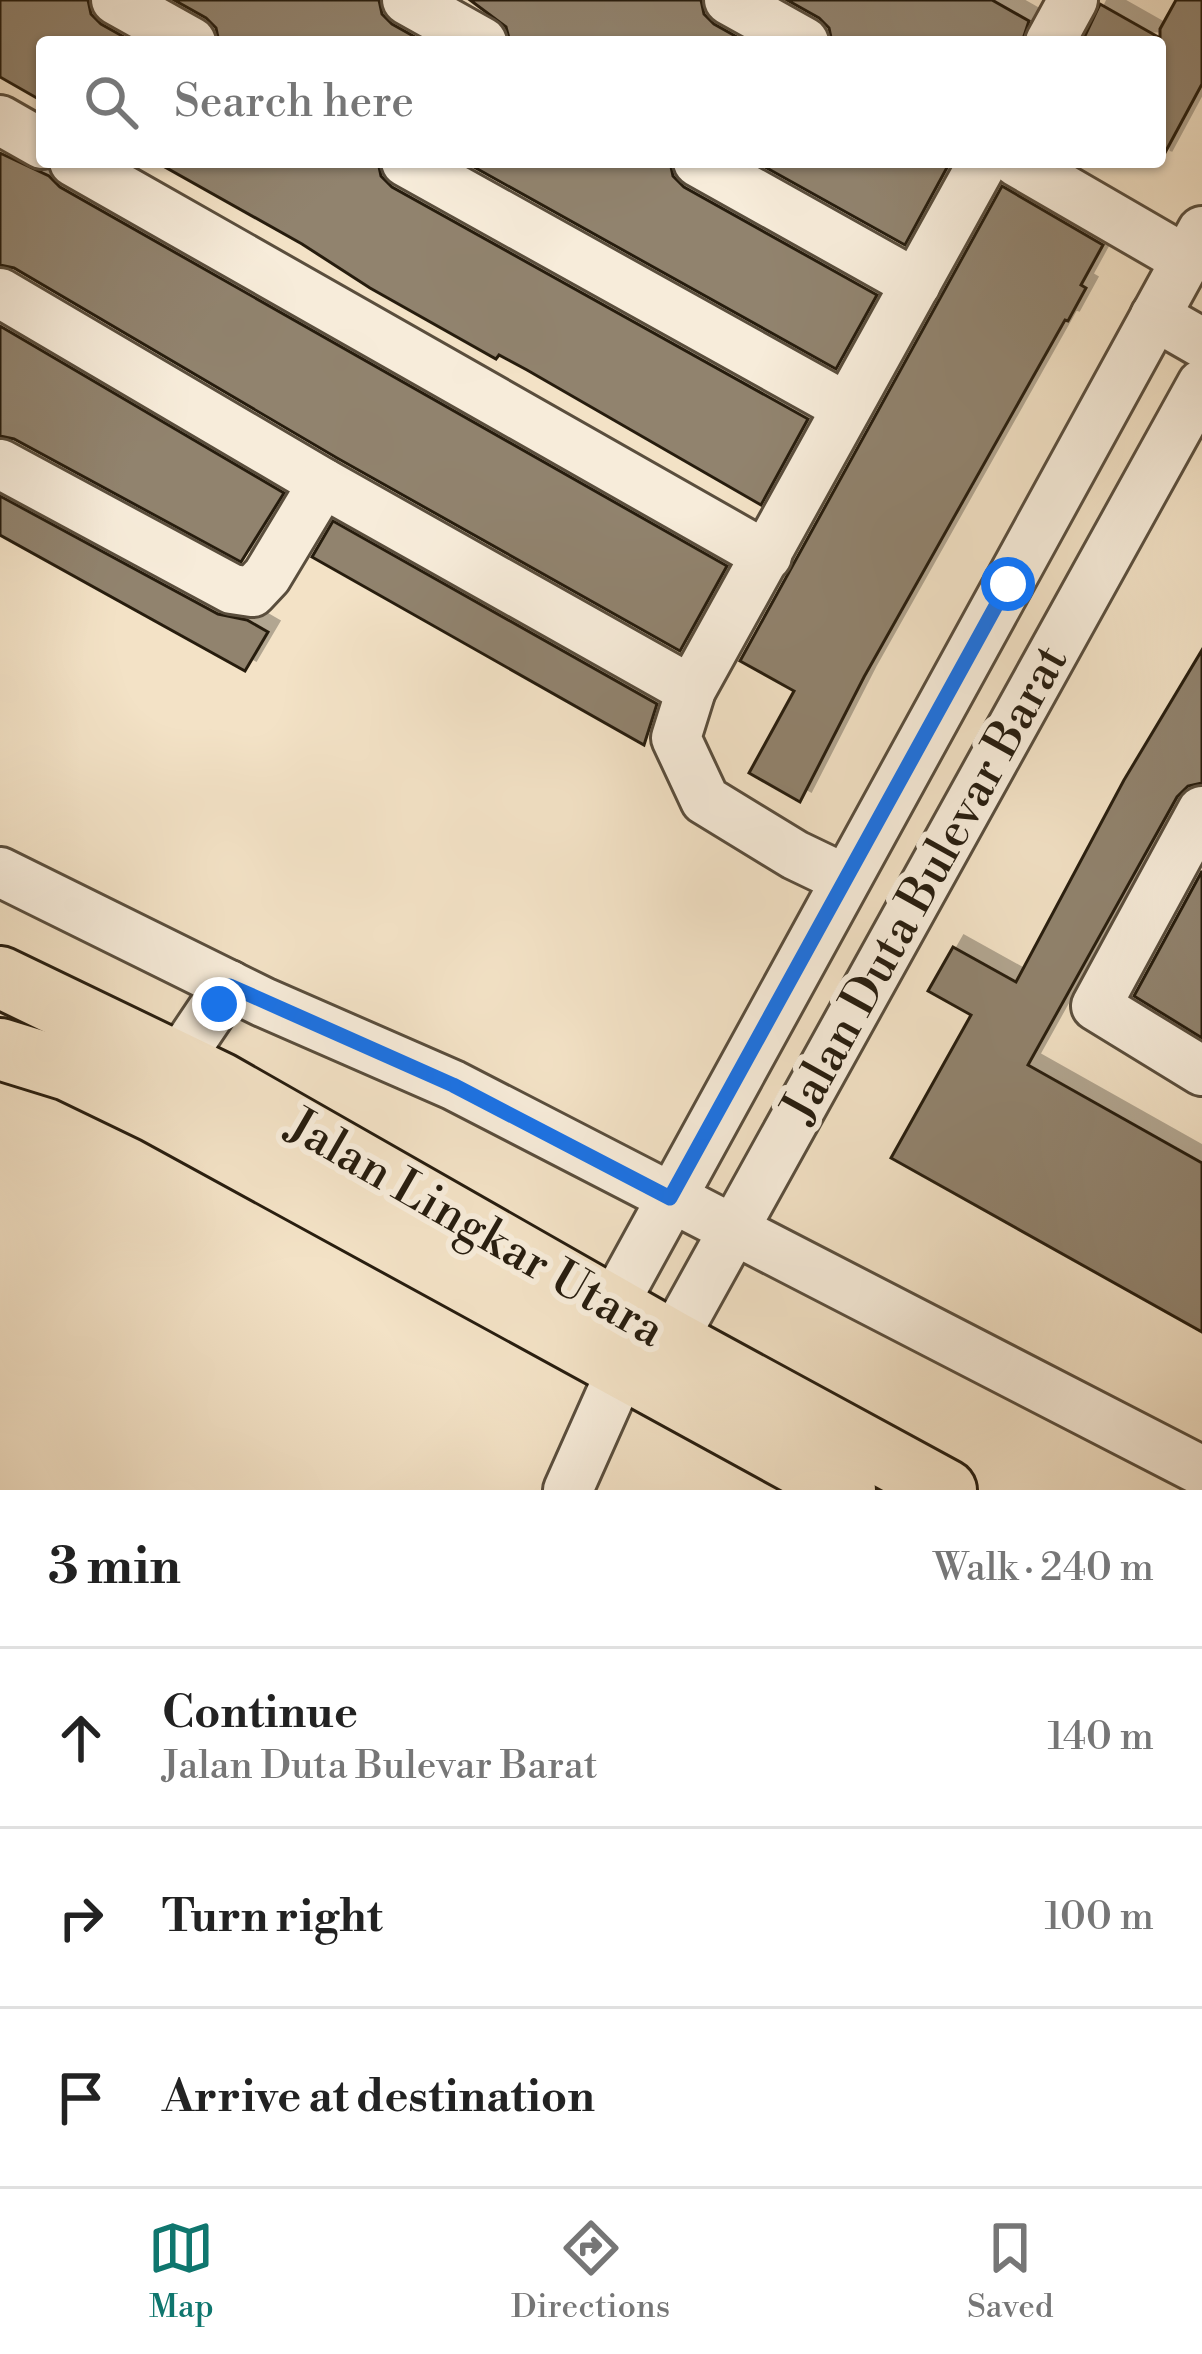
<!DOCTYPE html>
<meta charset="utf-8">
<style>
:root{--surface:#fff;--page:#f6f6f6;--text:#222;--muted:#767676;--line:#e0e0e0;--accent:#0f766e}
body{margin:0;font-family:"Libre Bodoni",serif;background:var(--page);color:var(--text)}
.stop{position:absolute;width:36px;height:36px;margin:-27px;border:9px solid #1a73e8;border-radius:50%;background:#fff}
.stop.end{background:#1a73e8;border-color:#fff;box-shadow:0 3px 12px #0008}
.list{margin:0;padding:0;list-style:none}
h2{display:flex;justify-content:space-between;align-items:center;height:156px;margin:0;padding:0 48px;font-size:51px}
h2 small{font-size:39px;font-weight:400;color:var(--muted)}
.list li{display:grid;grid-template-columns:78px 1fr auto;gap:36px;align-items:center;box-sizing:border-box;height:180px;padding:0 48px;border-top:3px solid var(--line)}
.list b{display:block;font-size:45px;white-space:nowrap}
.list p{margin:0;font-size:39px;white-space:nowrap;color:var(--muted)}
.list em{font-size:39px;font-style:normal;color:var(--muted)}
.icon{flex:none;width:66px;height:66px;fill:none;stroke:currentColor;stroke-width:2;stroke-linecap:round;stroke-linejoin:round}
.map{position:relative;flex:none;width:1202px;height:1490px;overflow:hidden}
.search{position:absolute;background:var(--surface);box-shadow:0 3px 9px #0004;left:36px;right:36px;top:36px;height:132px;display:flex;align-items:center;gap:30px;box-sizing:border-box;padding:0 42px;border-radius:12px;color:var(--muted);font-size:45px}
.sheet{height:696px;background:var(--surface)}
nav{display:flex;justify-content:space-around;align-items:center;box-sizing:border-box;height:168px;border-top:3px solid var(--line);background:var(--surface);font-size:33px;color:var(--muted)}
nav a{display:grid;justify-items:center;gap:6px}
nav .on{color:var(--accent)}
.map>svg:first-child{display:block}
</style>
<div class="map">
<svg width="1202" height="1490" viewBox="0 0 1202 1490">
<defs>
<filter id="shadow"><feDropShadow dx="11" dy="-11" stdDeviation="0" flood-color="#0004"/></filter>
</defs>
<rect width="100%" height="100%" fill="#f3e2c6"/>
<filter id="stains"><feTurbulence type="fractalNoise" baseFrequency=".00167" numOctaves="4"/><feColorMatrix values="0 0 0 0 .2 0 0 0 0 .09 0 0 0 0 .02 0 0 0 .5 -.17"/></filter>
<radialGradient id="worn" r=".72"><stop offset=".6" stop-color="#630" stop-opacity="0"/><stop offset="1" stop-color="#630" stop-opacity=".3"/></radialGradient>
<!-- building -->
<g fill="#91836e" stroke="#271d0f" stroke-width="3" filter="url(#shadow)">
<polygon points="0,0 88,0 91,14 101,24 133,42 42,42 42,101 0,77"/>
<polygon points="174,0 379,0 382,14 392,24 424,42 219,42 216,28 206,18"/>
<polygon points="470,0 701,0 704,14 714,24 746,42 510,42 506,27"/>
<polygon points="787,0 992,0 1029,21 1022,42 832,42 829,28 819,18"/>
<polygon points="1176,0 1202,0 1202,84 1160,162 1160,42 1082,42 1100,4 1160,38 1160,29"/>
<polygon points="0,153 49,176 60,187 727,566 680,651 337,458 14,268 0,265"/>
<polygon points="156,162 378,162 381,176 392,187 808,419 761,505 527,370 499,355 496,359 370,288 302,244"/>
<polygon points="465,162 670,162 673,176 684,187 877,295 836,369"/>
<polygon points="756,162 950,162 905,245"/>
<polygon points="1002,186 1103,245 1081,285 1086,288 1068,321 1065,320 864,677 800,802 749,773 794,691 740,661"/>
<polygon points="0,326 284,493 241,562 14,439 0,436"/>
<polygon points="0,496 218,614 247,620 268,632 245,671 0,535"/>
<polygon points="333,521 657,704 644,745 312,557"/>
<polygon points="1202,650 1202,783 1188,786 1177,797 1028,1065 1202,1163 1202,1332 891,1158 971,1015 928,991 953,947 1016,982 1124,780"/>
<polygon points="1202,871 1202,1038 1134,996"/>
</g>
<g fill="none" stroke-linecap="round" stroke-linejoin="round">
<defs>
<g id="minor">
<polyline points="116,0 191,42"/>
<polyline points="407,0 482,42"/>
<polyline points="729,0 804,42"/>
<polyline points="1050,42 1073,0"/>
<polyline points="0,120 42,144"/>
<polyline points="74,162 767,556"/>
<polyline points="406,162 846,407"/>
<polyline points="698,162 916,284"/>
<polyline points="1017,162 1186,260"/>
<polyline points="0,293 323,483 691,690"/>
<polyline points="1155,316 1202,343"/>
<polyline points="0,464 232,589 252,592 267,576 323,483"/>
<polyline points="1202,811 1096,1006 1202,1071"/>
<polyline points="0,872 263,1002 453,1085 1202,1471"/>
<polyline points="845,879 795,855 705,800 676,738 691,690 983,162"/>
<polyline points="178,1061 229,985"/>
<polyline points="595,1338 1202,231"/>
<polyline points="662,1371 672,1341 1202,384"/>
<polyline points="568,1490 622,1369"/>
</g>
<g id="major">
<polyline points="0,977 220,1083 672,1341 946,1490"/>
<polyline points="0,1049 68,1070 155,1112 845,1490"/>
</g>
</defs>
<!-- minor casing -->
<use href="#minor" stroke="#5a4e3d" stroke-width="54"/>
<!-- major casing -->
<use href="#major" stroke="#271d0f" stroke-width="66"/>
<!-- minor -->
<use href="#minor" stroke="#f7ecda" stroke-width="48"/>
<!-- major -->
<use href="#major" stroke="#f3e2c6" stroke-width="60"/>
</g>
<g fill="none" stroke-linecap="round" stroke-linejoin="round">
<!-- route -->
<polyline stroke="#1a73e8" stroke-width="15" points="219,1004 230,986 453,1085 670,1198 1008,584"/>
</g>
<g text-anchor="middle" dominant-baseline="central" stroke-width="12" stroke-linejoin="round" paint-order="stroke">
<!-- street labels -->
<g font-size="48" fill="#271d0f" stroke="#f7ecda">
<text transform="translate(926 884) rotate(-61)">Jalan Duta Bulevar Barat</text>
<text transform="translate(475 1229) rotate(30)">Jalan Lingkar Utara</text>
</g>
</g>
<rect width="100%" height="100%" filter="url(#stains)"/>
<rect width="100%" height="100%" fill="url(#worn)"/>
</svg>
<div class="stop" style="left:1008px;top:584px"></div>
<div class="stop end" style="left:219px;top:1004px"></div>
<div class="search"><svg class="icon" aria-label="search" viewBox="0 0 24 24"><circle cx="10" cy="10" r="6"/><path d="M15 15l6 6"/></svg>Search here</div>
</div>
<section class="sheet">
<h2>3 min<small>Walk · 240 m</small></h2>
<ul class="list">
<li><svg class="icon" aria-label="ahead" viewBox="0 0 24 24"><path d="M12 20V5M6 11l6-6 6 6"/></svg><div><b>Continue</b><p>Jalan Duta Bulevar Barat</p></div><em>140 m</em></li>
<li><svg class="icon" aria-label="right" viewBox="0 0 24 24"><path d="M7 20v-9h11M14 6l5 5-5 5"/></svg><div><b>Turn right</b></div><em>100 m</em></li>
<li><svg class="icon" aria-label="arrive" viewBox="0 0 24 24"><path d="M6 21V4h12l-3 4 3 4H6"/></svg><div><b>Arrive at destination</b></div></li>
</ul>
</section>
<nav>
<a class="on"><svg class="icon" aria-label="map" viewBox="0 0 24 24"><path d="M3 6l6-2 6 2 6-2v14l-6 2-6-2-6 2zM9 4v14M15 6v14"/></svg>Map</a>
<a><svg class="icon" aria-label="directions" viewBox="0 0 24 24"><path d="M12 3l9 9-9 9-9-9zM9 14v-3h6M13 9l2 2-2 2"/></svg>Directions</a>
<a><svg class="icon" aria-label="saved" viewBox="0 0 24 24"><path d="M7 4h10v16l-5-4-5 4z"/></svg>Saved</a>
</nav>
